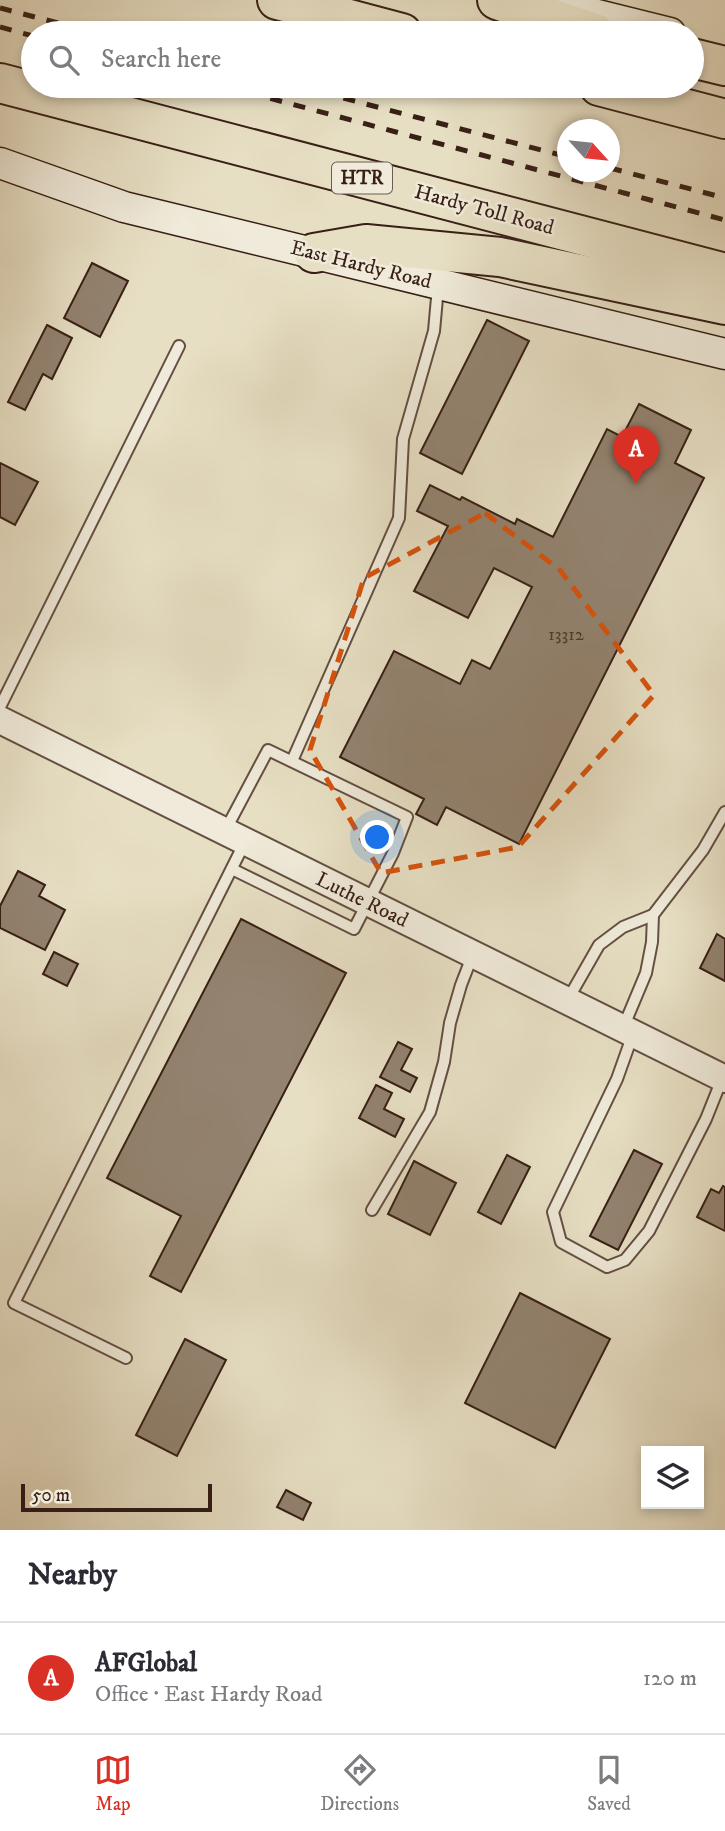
<!DOCTYPE html>
<meta charset="utf-8">
<style>
:root{--surface:#fff;--page:#f2f2f3;--text:#2b2b33;--muted:#7c7c81;--line:#e1e1e2;--accent:#d93025}
body{margin:0;font-family:"IM FELL DW Pica",serif;background:var(--page);color:var(--text)}
.controls{position:absolute;right:21px;bottom:21px;display:grid;overflow:hidden;border-radius:0px;box-shadow:0 4px 10px #0003}
.controls button{width:63px;height:63px;display:grid;place-items:center;padding:0;border:0;border-bottom:2px solid var(--line);background:var(--surface);color:var(--text);font:35px sans-serif}
.compass{position:absolute;left:557px;top:119px;width:63px;height:63px;border-radius:50%;background:var(--surface);box-shadow:0 4px 10px #0003;rotate:117deg}
.scale{position:absolute;left:21px;bottom:18px;width:191px;box-sizing:border-box;padding-left:7px;border:4px solid #381f16;border-top:0;font-size:19px;line-height:24px;white-space:nowrap;color:#381f16;-webkit-text-stroke:5px #efead9;paint-order:stroke}
.you{position:absolute;left:378px;top:838px;width:24px;height:24px;margin:-18px;border:5px solid #fff;border-radius:50%;background:#1a73e8;box-shadow:0 0 0 10px #1a73e833}
.badge{display:grid;place-items:center;width:46px;height:46px;border-radius:50%;background:var(--accent);color:#fff;font-size:23px;font-weight:700}
.pin{position:absolute;translate:-50% -58px;filter:drop-shadow(0 2px 4px #0008)}
.pin::after{content:'';position:absolute;top:37px;width:24px;height:21px;background:inherit;clip-path:polygon(0 0,100% 0,50% 100%)}
.list{margin:0;padding:0;list-style:none}
h2{display:flex;justify-content:space-between;align-items:center;height:91px;margin:0;padding:0 28px;font-size:30px}
h2 small{font-size:23px;font-weight:400;color:var(--muted)}
.list li{display:grid;grid-template-columns:46px 1fr auto;gap:21px;align-items:center;box-sizing:border-box;height:112px;padding:0 28px;border-top:2px solid var(--line)}
.list b{display:block;font-size:26px;white-space:nowrap}
.list p{margin:0;font-size:23px;white-space:nowrap;color:var(--muted)}
.list em{font-size:23px;font-style:normal;color:var(--muted)}
.icon{flex:none;width:38px;height:38px;fill:none;stroke:currentColor;stroke-width:2;stroke-linecap:round;stroke-linejoin:round}
.map{position:relative;flex:none;width:725px;height:1530px;overflow:hidden}
.search{position:absolute;background:var(--surface);box-shadow:0 4px 10px #0003;left:21px;right:21px;top:21px;height:77px;display:flex;align-items:center;gap:18px;box-sizing:border-box;padding:0 24px;border-radius:38px;color:var(--muted);font-size:26px}
.sheet{height:203px;background:var(--surface)}
nav{display:flex;justify-content:space-around;align-items:center;box-sizing:border-box;height:98px;border-top:2px solid var(--line);background:var(--surface);font-size:19px;color:var(--muted)}
nav a{display:grid;justify-items:center;gap:4px}
nav .on{color:var(--accent)}
.map>svg:first-child{display:block}
</style>
<div class="map">
<svg width="725" height="1530" viewBox="0 0 725 1530">
<rect width="100%" height="100%" fill="#e7dfc4"/>
<filter id="stains"><feTurbulence type="fractalNoise" baseFrequency=".00286" numOctaves="4"/><feColorMatrix values="0 0 0 0 .2 0 0 0 0 .09 0 0 0 0 .02 0 0 0 .5 -.17"/></filter>
<radialGradient id="worn" r=".72"><stop offset=".6" stop-color="#630" stop-opacity="0"/><stop offset="1" stop-color="#630" stop-opacity=".3"/></radialGradient>
<!-- building -->
<g fill="#938370" stroke="#381f16" stroke-width="2">
<polygon points="92,263 128,281 100,337 64,318"/>
<polygon points="487,320 529,341 462,474 420,453"/>
<polygon points="47,325 72,338 52,379 43,374 25,410 8,402"/>
<polygon points="639,404 691,430 675,463 704,478 519,844 446,807 437,825 416,814 424,799 340,757 394,651 460,684 472,660 490,669 532,587 494,568 468,618 414,591 448,526 417,511 430,485 460,500 462,497 515,524 517,519 553,537 607,429 622,437"/>
<polygon points="0,463 38,482 15,525 0,517"/>
<polygon points="18,871 45,885 39,896 65,910 45,950 0,928 0,906"/>
<polygon points="241,919 346,973 181,1292 150,1276 181,1216 107,1178"/>
<polygon points="717,934 725,939 725,981 700,968"/>
<polygon points="54,952 78,964 67,986 43,974"/>
<polygon points="398,1042 412,1049 401,1070 417,1078 410,1092 380,1077"/>
<polygon points="376,1085 392,1093 384,1109 404,1119 395,1137 359,1118"/>
<polygon points="634,1150 662,1164 618,1250 590,1236"/>
<polygon points="507,1155 530,1167 501,1224 478,1212"/>
<polygon points="414,1161 456,1183 430,1235 388,1214"/>
<polygon points="723,1186 725,1187 725,1231 697,1217 711,1189 719,1193"/>
<polygon points="520,1293 610,1339 555,1448 465,1403"/>
<polygon points="185,1339 226,1360 177,1456 136,1435"/>
<polygon points="286,1490 311,1503 303,1520 277,1507"/>
</g>
<g fill="none" stroke-linecap="round" stroke-linejoin="round">
<defs>
<g id="service">
<polyline points="0,707 179,346"/>
<polyline points="292,761 399,518 403,439 434,331 438,287"/>
<polyline points="225,831 268,750 407,817 393,853 354,929 232,869"/>
<polyline points="567,1001 599,945 623,927 653,915 703,850 725,812"/>
<polyline points="623,1028 646,973 652,942 653,915"/>
<polyline points="633,1034 617,1079 553,1212 561,1242 607,1267 625,1260 649,1231 706,1119 722,1079"/>
<polyline points="372,1210 430,1112 444,1062 450,1023 461,985 473,954"/>
<polyline points="126,1358 14,1303 245,842"/>
</g>
<polyline id="tertiary" points="0,720 725,1079"/>
<g id="secondary">
<polyline points="565,7 670,33"/>
<polyline points="0,163 124,207 725,354"/>
</g>
<g id="motorway">
<polyline points="277,0 402,33"/>
<polyline points="497,0 595,33"/>
<polyline points="692,58 725,66"/>
<polyline points="0,83 725,273"/>
<polyline points="599,86 725,119"/>
<polyline points="314,253 366,244 500,257 725,305"/>
</g>
</defs>
<!-- service casing -->
<use href="#service" stroke="#644f42" stroke-width="14"/>
<!-- tertiary casing -->
<use href="#tertiary" stroke="#644f42" stroke-width="30"/>
<!-- secondary casing -->
<use href="#secondary" stroke="#381f16" stroke-width="33"/>
<!-- motorway casing -->
<use href="#motorway" stroke="#381f16" stroke-width="42"/>
<!-- service -->
<use href="#service" stroke="#efead9" stroke-width="10"/>
<!-- tertiary -->
<use href="#tertiary" stroke="#efead9" stroke-width="26"/>
<!-- secondary -->
<use href="#secondary" stroke="#efead9" stroke-width="30"/>
<!-- motorway -->
<use href="#motorway" stroke="#e7dfc4" stroke-width="38"/>
<!-- rail -->
<g stroke="#381f16" stroke-width="5" stroke-dasharray="12 12" stroke-linecap="butt">
<polyline points="0,8 97,33"/>
<polyline points="0,27 33,36"/>
<polyline points="224,86 725,220"/>
<polyline points="297,86 568,157"/>
<polyline points="610,168 725,198"/>
</g>
</g>
<!-- marked area -->
<path fill="none" stroke="#d6530d" stroke-width="5" stroke-dasharray="14 9" stroke-linejoin="round" d="M485,513l75,57 94,125 -136,152 -137,26 -71,-123 54,-172z"/>
<g text-anchor="middle" dominant-baseline="central" stroke-width="5" stroke-linejoin="round" paint-order="stroke">
<!-- number labels -->
<g font-size="18" fill="#4f382c">
<text x="566" y="635">13312</text>
</g>
<!-- shield labels -->
<rect fill="#efead9" stroke="#6f5c50" stroke-width="2" x="332" y="162.5" width="60" height="31" rx="5"/>
<g font-size="19" font-weight="bold" fill="#381f16">
<text x="362" y="178">HTR</text>
</g>
<!-- street labels -->
<g font-size="21" fill="#381f16" stroke="#efead9">
<text transform="translate(484 210) rotate(15)">Hardy Toll Road</text>
<text transform="translate(361 265) rotate(14)">East Hardy Road</text>
<text transform="translate(362 900) rotate(26)">Luthe Road</text>
</g>
</g>
<rect width="100%" height="100%" filter="url(#stains)"/>
<rect width="100%" height="100%" fill="url(#worn)"/>
</svg>
<div class="controls">
<button><svg class="icon" aria-label="layers" viewBox="0 0 24 24"><path d="M12 4l9 5-9 5-9-5zM3 14l9 5 9-5"/></svg></button>
</div>
<svg class="compass" viewBox="-18 -18 36 36"><path d="M0-13l5 13h-10z" fill="#e53935"/><path d="M0 13l5-13h-10z" fill="#7c7c81"/></svg>
<div class="scale">50 m</div>
<div class="you"></div>
<div class="pin badge" style="left:636px;top:484px">A</div>
<div class="search"><svg class="icon" aria-label="search" viewBox="0 0 24 24"><circle cx="10" cy="10" r="6"/><path d="M15 15l6 6"/></svg>Search here</div>
</div>
<section class="sheet">
<h2>Nearby<small></small></h2>
<ul class="list">
<li><span class="badge">A</span><div><b>AFGlobal</b><p>Office · East Hardy Road</p></div><em>120 m</em></li>
</ul>
</section>
<nav>
<a class="on"><svg class="icon" aria-label="map" viewBox="0 0 24 24"><path d="M3 6l6-2 6 2 6-2v14l-6 2-6-2-6 2zM9 4v14M15 6v14"/></svg>Map</a>
<a><svg class="icon" aria-label="directions" viewBox="0 0 24 24"><path d="M12 3l9 9-9 9-9-9zM9 14v-3h6M13 9l2 2-2 2"/></svg>Directions</a>
<a><svg class="icon" aria-label="saved" viewBox="0 0 24 24"><path d="M7 4h10v16l-5-4-5 4z"/></svg>Saved</a>
</nav>
